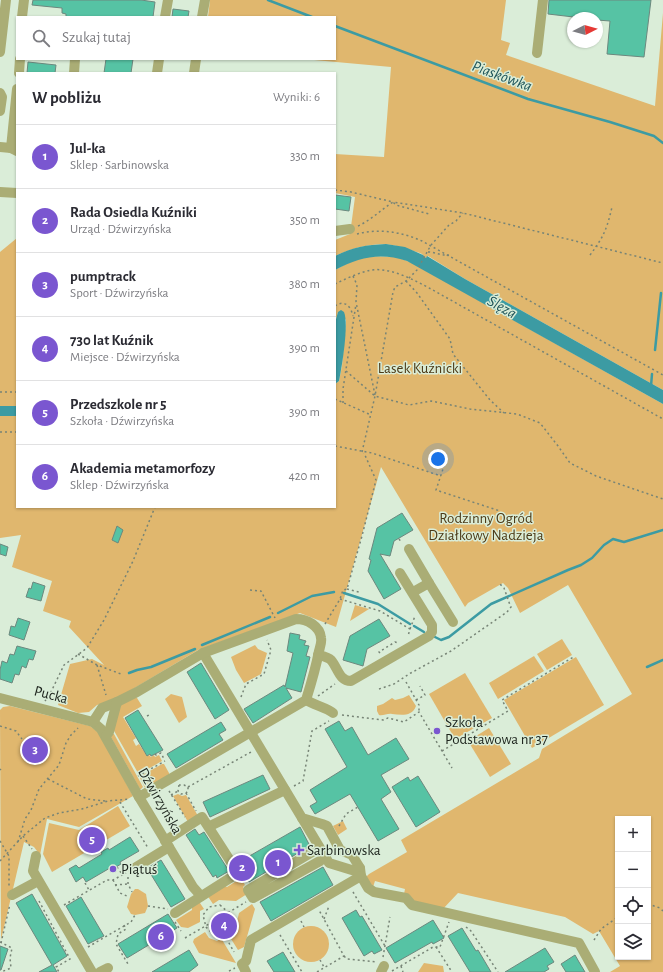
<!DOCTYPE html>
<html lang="pl">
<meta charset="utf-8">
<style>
:root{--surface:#fff;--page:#f2f2f3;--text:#2b2b33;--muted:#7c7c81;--line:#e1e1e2;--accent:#7a56d0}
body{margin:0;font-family:"Alegreya Sans",sans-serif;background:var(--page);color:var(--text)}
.controls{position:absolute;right:12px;bottom:12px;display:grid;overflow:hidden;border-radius:0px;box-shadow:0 1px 3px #0004}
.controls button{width:36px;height:36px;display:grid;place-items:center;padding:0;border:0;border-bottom:1px solid var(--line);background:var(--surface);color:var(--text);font:20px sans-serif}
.compass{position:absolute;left:567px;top:12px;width:36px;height:36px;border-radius:50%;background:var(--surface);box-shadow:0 1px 3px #0004;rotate:84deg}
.you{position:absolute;left:438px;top:459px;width:14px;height:14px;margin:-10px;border:3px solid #fff;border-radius:50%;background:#1a73e8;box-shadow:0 0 0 6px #1a73e833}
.badge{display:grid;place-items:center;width:26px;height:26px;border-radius:50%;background:var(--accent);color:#fff;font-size:13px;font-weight:700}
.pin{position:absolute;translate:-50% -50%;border:2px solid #fff;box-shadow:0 1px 4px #0006}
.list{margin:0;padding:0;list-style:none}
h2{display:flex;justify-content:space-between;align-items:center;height:52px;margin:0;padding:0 16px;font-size:17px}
h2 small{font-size:13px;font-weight:400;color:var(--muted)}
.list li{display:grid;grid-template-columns:26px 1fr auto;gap:12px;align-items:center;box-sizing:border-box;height:64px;padding:0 16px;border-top:1px solid var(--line)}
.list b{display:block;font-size:15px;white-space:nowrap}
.list p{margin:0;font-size:13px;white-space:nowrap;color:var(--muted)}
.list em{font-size:13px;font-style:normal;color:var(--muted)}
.icon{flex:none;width:22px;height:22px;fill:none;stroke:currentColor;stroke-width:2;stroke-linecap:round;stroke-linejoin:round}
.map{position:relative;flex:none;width:663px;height:972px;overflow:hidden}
.search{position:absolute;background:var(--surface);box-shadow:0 1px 3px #0004;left:16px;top:16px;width:320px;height:44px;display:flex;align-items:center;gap:10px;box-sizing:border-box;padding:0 14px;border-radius:0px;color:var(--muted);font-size:15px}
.panel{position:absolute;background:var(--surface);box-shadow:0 1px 3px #0004;left:16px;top:72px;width:320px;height:436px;border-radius:0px}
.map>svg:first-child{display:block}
</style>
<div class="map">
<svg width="663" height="972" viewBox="0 0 663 972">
<rect width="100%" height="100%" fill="#daedd8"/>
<!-- green -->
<g fill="#e0b76e" fill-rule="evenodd">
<path d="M210,0h296l-5,40 9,3 -4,12 149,51 8,-93v377l-198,-111 -37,-23 -2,2c-2,-1 -3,-3 -4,-4 -3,-2 -9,-3 -12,-4 -25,-11 -51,-5 -75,6v-16l15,-6 5,-37 -20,-4v-39l49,3 7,-90 -88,-8h32v-42h-127z"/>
<polygon points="17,238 17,406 0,406 0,252"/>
<path d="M369,256l28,1 15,6 251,141v568h-53l10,-6 -21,-35 -6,3 -28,-17 -107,-24 -16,17 -28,-8 -10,-8 1,-5 -30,-8 -2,6 -6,-8v-3l2,-2 38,-22 -6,-12 138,-82 3,-9 90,-55 -64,-109 -48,28 -12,-25 -5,-5 -35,20 -3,4 -84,-140 -45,160 -36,-14 -102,37 -85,51 -16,4 -8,7 -11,1 -20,-8 12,-41 22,-5 12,6 -35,-38 2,-6 -28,-10 9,-30 -40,-14 9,-32 -21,3v-122h17v91h318v-123l4,-3 3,-15 4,-46 -8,-8 -3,11v-53l17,-9zM618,819h30v138h-30z"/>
<polygon points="355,605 369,609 350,621"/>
<polygon points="562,639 572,655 547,670 537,654"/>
<polygon points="255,645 258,649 267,653 261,674 244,683 236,670 231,657"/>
<polygon points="534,656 544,671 498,699 489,683"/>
<polygon points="576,657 604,705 532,748 504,700"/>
<polygon points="465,673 492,718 455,739 429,694"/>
<polygon points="171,694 182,697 187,717 179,723 165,699"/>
<path d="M409,695l7,11c-4,11 -15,9 -24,8 -4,-1 -9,2 -13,1l-2,-4v-5l6,-2 9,-6 3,2 8,-2z"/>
<polygon points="134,697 137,698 142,706 123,717 136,738 133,740 136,746 139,744 147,756 149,755 151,757 154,755 155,757 159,755 162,761 141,773 138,773 113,729 120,705"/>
<polygon points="10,706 90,726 99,733 133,796 79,827 47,819 40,855 34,847 24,842 1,940 0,710 3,707"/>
<polygon points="489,728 511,764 490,777 468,741"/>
<polygon points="112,734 114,734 143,787 141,789 140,789 111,737"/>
<polygon points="162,764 164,764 169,773 169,777 145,788 140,778 141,776"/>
<polygon points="178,794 182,796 186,795 198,816 188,822 173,796"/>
<polygon points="118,806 130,826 52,872 43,854 49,823 79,830"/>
<polygon points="343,821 347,829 338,835 333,826"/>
<polygon points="241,878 245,885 243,887 247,894 236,901 219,900 213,904 207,895 222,885 227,887"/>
<polygon points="135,889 138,889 146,894 148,906 145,913 135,915 131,914 127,907 131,894"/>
<polygon points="198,900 204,909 200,911 200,922 188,928 181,927 176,920 192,910 192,904"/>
<polygon points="252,904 255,909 244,947 238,950 228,934 235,930 239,913"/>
<circle cx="311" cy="944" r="18"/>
<polygon points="205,932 209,938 217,941 221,938 236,963 199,953 193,942 194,939"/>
<polygon points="424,963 443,966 444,972 418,972"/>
</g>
<!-- water -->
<g fill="#3c9ba3">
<path d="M386,244l19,3 18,8 3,3 1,-2 38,23 198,111v14l-256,-143c-27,-9 -47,-4 -72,9v-14c18,-9 31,-11 51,-12z"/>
<path d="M341,310l3,2c5,12 -2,54 -5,69l-4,3v-61l3,-11z"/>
<rect x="0" y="406" width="17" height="10"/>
</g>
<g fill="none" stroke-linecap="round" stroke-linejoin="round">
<!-- stream -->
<g stroke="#3c9ba3" stroke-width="2.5">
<polyline points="268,0 312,17"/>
<polyline points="335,26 528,99 610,122 654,136 663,143"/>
<polyline points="655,350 661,293"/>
<polyline points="651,386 652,374"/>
<polyline points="344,593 378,604 410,624"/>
<polyline points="278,613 312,596 334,592"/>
<polyline points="414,626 424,632"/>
<polyline points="433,636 441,640 449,637 491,604 568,570 581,565 592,558 604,545 613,539 624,542 663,530"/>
<polyline points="202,645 270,617"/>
<polyline points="647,667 663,660"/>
<polyline points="129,673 137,670 151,667 195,649"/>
</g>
</g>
<!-- building -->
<g fill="#56c3a4" stroke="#6c887e">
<polygon points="33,0 141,0 155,2 153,17 66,17 66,14 62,13 62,8 32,5"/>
<polygon points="549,0 651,0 644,57 607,54 610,21 597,20 597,18 582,18 548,14"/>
<polygon points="173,9 189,11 188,17 172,17"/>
<polygon points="106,59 133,59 131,73 104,73"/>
<polygon points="28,62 56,65 55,73 27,73"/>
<polygon points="335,195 351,197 349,211 335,209"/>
<polygon points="402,513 413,530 394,541 390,556 380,554 401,589 384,599 368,571 371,560 369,559 377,528"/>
<polygon points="117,526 123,530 118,543 112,540"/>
<polygon points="0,544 8,547 6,556 0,554"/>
<polygon points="33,582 45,586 41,601 26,597 29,588 31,589"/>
<polygon points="18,618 30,622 24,640 9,635 11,626 15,627"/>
<polygon points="379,619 390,636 367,649 363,666 343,660 350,636"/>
<polygon points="290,633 300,635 299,639 306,641 304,645 309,646 306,656 310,657 301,692 286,688 292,698 253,723 244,709 284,685 285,687 293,653 287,651"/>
<polygon points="17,646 36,651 33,660 29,659 26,668 22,666 19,675 15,674 12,683 0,679 0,670 2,661 7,663 10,654 14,655"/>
<polygon points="201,663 229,710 215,719 187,672"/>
<polygon points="138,710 163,750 151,756 150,754 147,756 125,718"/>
<polygon points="339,721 345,731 352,727 368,755 396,738 409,759 381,775 391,792 381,799 399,829 378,841 350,794 315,814 310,806 317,802 310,790 347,767 325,729"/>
<polygon points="221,722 226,730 219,734 223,740 176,768 167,754"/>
<polygon points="263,775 270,789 210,817 203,802"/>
<polygon points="418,776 440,812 416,827 392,787 408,777 410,781"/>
<polygon points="300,827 310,846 249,882 239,862"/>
<polygon points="195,829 199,835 204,832 229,871 217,878 216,875 213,877 186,835"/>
<polygon points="130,837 139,851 120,862 121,864 111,870 110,868 86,882 83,877 76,882 69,869 76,865 79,868 102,854 101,852 108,848 109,850"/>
<polygon points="161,860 185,899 171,907 147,868"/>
<polygon points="323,867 333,885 271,921 260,902"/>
<polygon points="32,894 67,956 53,965 57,972 39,972 52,965 16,903"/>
<polygon points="81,897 104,936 88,944 66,906"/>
<polygon points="356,910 360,917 362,916 382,950 374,954 372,951 364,956 342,918"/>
<polygon points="168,914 177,928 127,958 118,944"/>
<polygon points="433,920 444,938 433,944 432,942 395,963 386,948"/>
<polygon points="462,928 476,951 478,950 491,972 470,972 448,936"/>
<polygon points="0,946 8,949 1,970 0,970"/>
<polygon points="545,948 554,962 547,966 549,969 544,972 505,972"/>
<polygon points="189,950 198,965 189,972 152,972"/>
<polygon points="283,952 295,972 274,972 267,961"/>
<polygon points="575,955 579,962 585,972 566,972 561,964"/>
</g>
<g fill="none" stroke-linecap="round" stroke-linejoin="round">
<!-- path -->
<g stroke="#778476" stroke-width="1.5" stroke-dasharray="2 3" stroke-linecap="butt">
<polyline points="335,190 351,192 393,202 396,205 429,214"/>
<path d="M358,226c13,-6 23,-16 35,-24l70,11 200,50"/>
<path d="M357,234c22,-6 45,-2 65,7l241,134"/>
<path d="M428,252c8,0 13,4 21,3"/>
<path d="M590,255c13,-17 17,-26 22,-48"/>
<polyline points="353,276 357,285 356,302 375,395"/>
<polyline points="406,281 417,293 450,339 453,354 490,400 504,413"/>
<path d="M335,284c10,-5 21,-10 32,-13 20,-6 47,9 64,18l232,130"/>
<path d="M335,306c10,-7 16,1 18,10"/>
<polyline points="346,371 375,396 409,405 431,401 470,409 517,414 540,423 558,446 570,463 596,476 663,499"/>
<polyline points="0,392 17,392"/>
<polyline points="335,399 371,415"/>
<polyline points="343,403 343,389 356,304"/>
<polyline points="0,432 17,432"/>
<polyline points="335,446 372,453 441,476"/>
<polyline points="362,452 375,396 393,292 395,287 406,281 417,270 431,245 449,225 456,221 463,213"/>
<polyline points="446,460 436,490 500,511"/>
<polyline points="399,539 402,543"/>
<polyline points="347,589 359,592"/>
<polyline points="250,590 261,591 275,618"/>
<polyline points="340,599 380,611 410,629 408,636"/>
<polyline points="325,624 340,599 343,590 347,589 362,536 376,480 364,453"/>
<polyline points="410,629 415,616"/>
<polyline points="380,653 379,652 395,642 399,643"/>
<polyline points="78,654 97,665 121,674"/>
<polyline points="97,665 106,695"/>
<polyline points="406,682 419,705 419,712"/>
<polyline points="379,689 394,684 409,674 451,651 507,612 511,607 510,605 504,588 499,583"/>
<polyline points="318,696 335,684"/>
<polyline points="241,697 246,684 264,674 271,650 267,640"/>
<polyline points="416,700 425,695 420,686"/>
<polyline points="45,701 51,692 64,665 87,648 104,620 133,561 155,507"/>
<polyline points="342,715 383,720 388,718 404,722 419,712 452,768"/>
<polyline points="147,716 151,714"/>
<polyline points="0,726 16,731 22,739"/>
<polyline points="442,751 508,711 502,700 575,656"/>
<polyline points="155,754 156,755 161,753 164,759"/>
<polyline points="0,770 1,769"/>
<polyline points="138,776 165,761"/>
<polyline points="48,779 87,799 105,801 106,802"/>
<polyline points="179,785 178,791 181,794 186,793 188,791 188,787 184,785 179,785"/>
<polyline points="294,786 303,781 312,731 329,721"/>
<polyline points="188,787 251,752"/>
<polyline points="169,791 185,817"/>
<polyline points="186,793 196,811"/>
<polyline points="171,795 178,791"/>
<polyline points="120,802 148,848"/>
<polyline points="339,826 346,814 358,807"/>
<polyline points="23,836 32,849"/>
<polyline points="0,841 9,856 9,886"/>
<polyline points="18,842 25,819 31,810 39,789 59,765 66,743 71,735 78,728"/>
<polyline points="0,861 23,836 45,818 59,813 82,809 108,801 130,799"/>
<polyline points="117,867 122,874"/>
<polyline points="128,877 128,884 132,892"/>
<polyline points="113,880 120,893 129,897"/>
<polyline points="85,883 89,890"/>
<polyline points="115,885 127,884"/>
<polyline points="353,892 385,946"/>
<polyline points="39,901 70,959 56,967 59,972"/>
<polyline points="648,904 660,908 663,911"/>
<polyline points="64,905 107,880 113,880 126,873"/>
<path d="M220,905l9,8 3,11c-4,10 -8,10 -19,10l-7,-7 -3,-12 6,-8z"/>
<polyline points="148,906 168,909"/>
<polyline points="324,919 329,906"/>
<polyline points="301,921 304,927"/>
<polyline points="175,922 181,931"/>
<polyline points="124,925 126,929 118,934 116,944 128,964"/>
<polyline points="466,927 471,931 498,972"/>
<polyline points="224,934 234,952"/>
<polyline points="280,935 302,972"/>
<polyline points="185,938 246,902"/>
<polyline points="594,940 601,929 618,917"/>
<polyline points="0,942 12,948 10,958 11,968 1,972"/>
<polyline points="1,943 10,904"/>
<polyline points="88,947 131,922 135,915"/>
<polyline points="436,947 452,972"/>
<polyline points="344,956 347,959 377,962"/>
<polyline points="383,957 390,917"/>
<polyline points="320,960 324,967"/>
<polyline points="401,966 403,972"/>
<polyline points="229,971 235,968"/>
<polyline points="392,971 433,947 440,947 449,922"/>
<polyline points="317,972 344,956 319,910"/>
</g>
<!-- minor -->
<g stroke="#aaad75" stroke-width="10">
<polyline points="22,17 24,0"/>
<polyline points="165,17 168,0"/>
<polyline points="202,17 205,0"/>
<polyline points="0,52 6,0"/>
<polyline points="537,53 543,0"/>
<polyline points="19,73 20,59"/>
<polyline points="74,73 75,59"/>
<polyline points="157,73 159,59"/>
<polyline points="194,73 196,59"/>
<polyline points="0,93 2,97 0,111"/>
<polyline points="0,147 11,148 17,151"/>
<polyline points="11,148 17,89"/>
<polyline points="0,192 17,193"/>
<polyline points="335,231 350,229"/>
<polyline points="409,549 429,583 413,592"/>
<polyline points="429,583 453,622"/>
<polyline points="203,653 302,818 322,824 327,826 340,850 352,855 360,868 361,876 368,888 374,892 406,898 412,905 579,943 595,972"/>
<path d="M318,655c4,1 10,2 13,5 7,8 8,21 20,21l78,-45 3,-4v-7l-32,-52"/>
<polyline points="0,698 93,722 101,729 139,797 193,887 201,896"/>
<path d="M306,700c8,5 22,8 27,13"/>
<path d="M93,722l9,-14 15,-6 20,-10 66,-39 93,-34c11,0 24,7 25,19 1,4 -1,9 -2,13 -3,16 -8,33 -13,49l-167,97"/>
<polyline points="106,736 109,732 117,702"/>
<polyline points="302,818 329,863 355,871 360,868"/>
<polyline points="210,826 285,790"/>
<polyline points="165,841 202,817 238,873 175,913"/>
<polyline points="314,851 248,890 253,898 320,861"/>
<polyline points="36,856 33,871 92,972"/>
<polyline points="133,869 169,847"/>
<polyline points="12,895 38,881"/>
<polyline points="100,972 108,968"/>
<polyline points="246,972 242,964 246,961 251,940 361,876"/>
<polyline points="381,972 384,966"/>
</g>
</g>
<!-- markers -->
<g fill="#7a56d0" stroke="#daedd8" stroke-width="1.5">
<circle cx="437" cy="731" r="4"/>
<path d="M297 844h4v4h4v4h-4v4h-4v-4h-4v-4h4z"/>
<circle cx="113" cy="869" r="4"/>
</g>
<g text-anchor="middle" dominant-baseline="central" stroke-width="3" stroke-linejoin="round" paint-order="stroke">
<!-- park labels -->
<g font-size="15" fill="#4c3a17" stroke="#daedd8">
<text x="420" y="368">Lasek Kuźnicki</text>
<text x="486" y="518">Rodzinny Ogród<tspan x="486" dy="17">Działkowy Nadzieja</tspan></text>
</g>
<!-- street labels -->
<g font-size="15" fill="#1d241d" stroke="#daedd8">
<text transform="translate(51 695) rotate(15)">Pucka</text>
<text transform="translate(160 801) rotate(60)">Dźwirzyńska</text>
</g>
<!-- poi labels -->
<g font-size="15" fill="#1d241d" stroke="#daedd8" text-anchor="start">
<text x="445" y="722">Szkoła<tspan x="445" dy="17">Podstawowa nr 37</tspan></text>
<text x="307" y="850">Sarbinowska</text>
<text x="121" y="869">Piątuś</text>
</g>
<!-- water labels -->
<g font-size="16" font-style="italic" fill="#20555a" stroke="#daedd8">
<text transform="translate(502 76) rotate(20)">Piaskówka</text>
<text transform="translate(502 307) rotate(29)">Ślęza</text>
</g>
</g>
</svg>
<div class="controls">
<button>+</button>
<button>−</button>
<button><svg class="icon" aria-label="locate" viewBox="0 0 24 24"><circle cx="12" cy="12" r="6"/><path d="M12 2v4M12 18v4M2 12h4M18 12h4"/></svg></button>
<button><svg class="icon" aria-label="layers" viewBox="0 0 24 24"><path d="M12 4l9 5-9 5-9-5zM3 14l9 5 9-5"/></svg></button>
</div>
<svg class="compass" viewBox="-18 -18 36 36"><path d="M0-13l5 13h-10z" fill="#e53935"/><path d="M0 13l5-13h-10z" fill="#7c7c81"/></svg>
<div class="you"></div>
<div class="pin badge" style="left:278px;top:863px">1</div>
<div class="pin badge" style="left:242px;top:868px">2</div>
<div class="pin badge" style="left:35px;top:750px">3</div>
<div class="pin badge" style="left:224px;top:926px">4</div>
<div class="pin badge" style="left:92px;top:840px">5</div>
<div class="pin badge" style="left:161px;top:937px">6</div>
<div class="search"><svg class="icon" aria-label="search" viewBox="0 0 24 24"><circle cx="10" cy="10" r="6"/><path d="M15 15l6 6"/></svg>Szukaj tutaj</div>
<section class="panel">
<h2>W pobliżu<small>Wyniki: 6</small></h2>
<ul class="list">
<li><span class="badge">1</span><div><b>Jul-ka</b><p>Sklep · Sarbinowska</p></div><em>330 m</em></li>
<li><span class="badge">2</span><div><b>Rada Osiedla Kuźniki</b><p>Urząd · Dźwirzyńska</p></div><em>350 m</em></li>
<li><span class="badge">3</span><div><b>pumptrack</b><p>Sport · Dźwirzyńska</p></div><em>380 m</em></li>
<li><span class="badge">4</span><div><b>730 lat Kuźnik</b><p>Miejsce · Dźwirzyńska</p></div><em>390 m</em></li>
<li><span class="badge">5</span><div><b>Przedszkole nr 5</b><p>Szkoła · Dźwirzyńska</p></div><em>390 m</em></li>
<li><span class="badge">6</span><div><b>Akademia metamorfozy</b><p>Sklep · Dźwirzyńska</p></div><em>420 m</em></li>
</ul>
</section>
</div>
